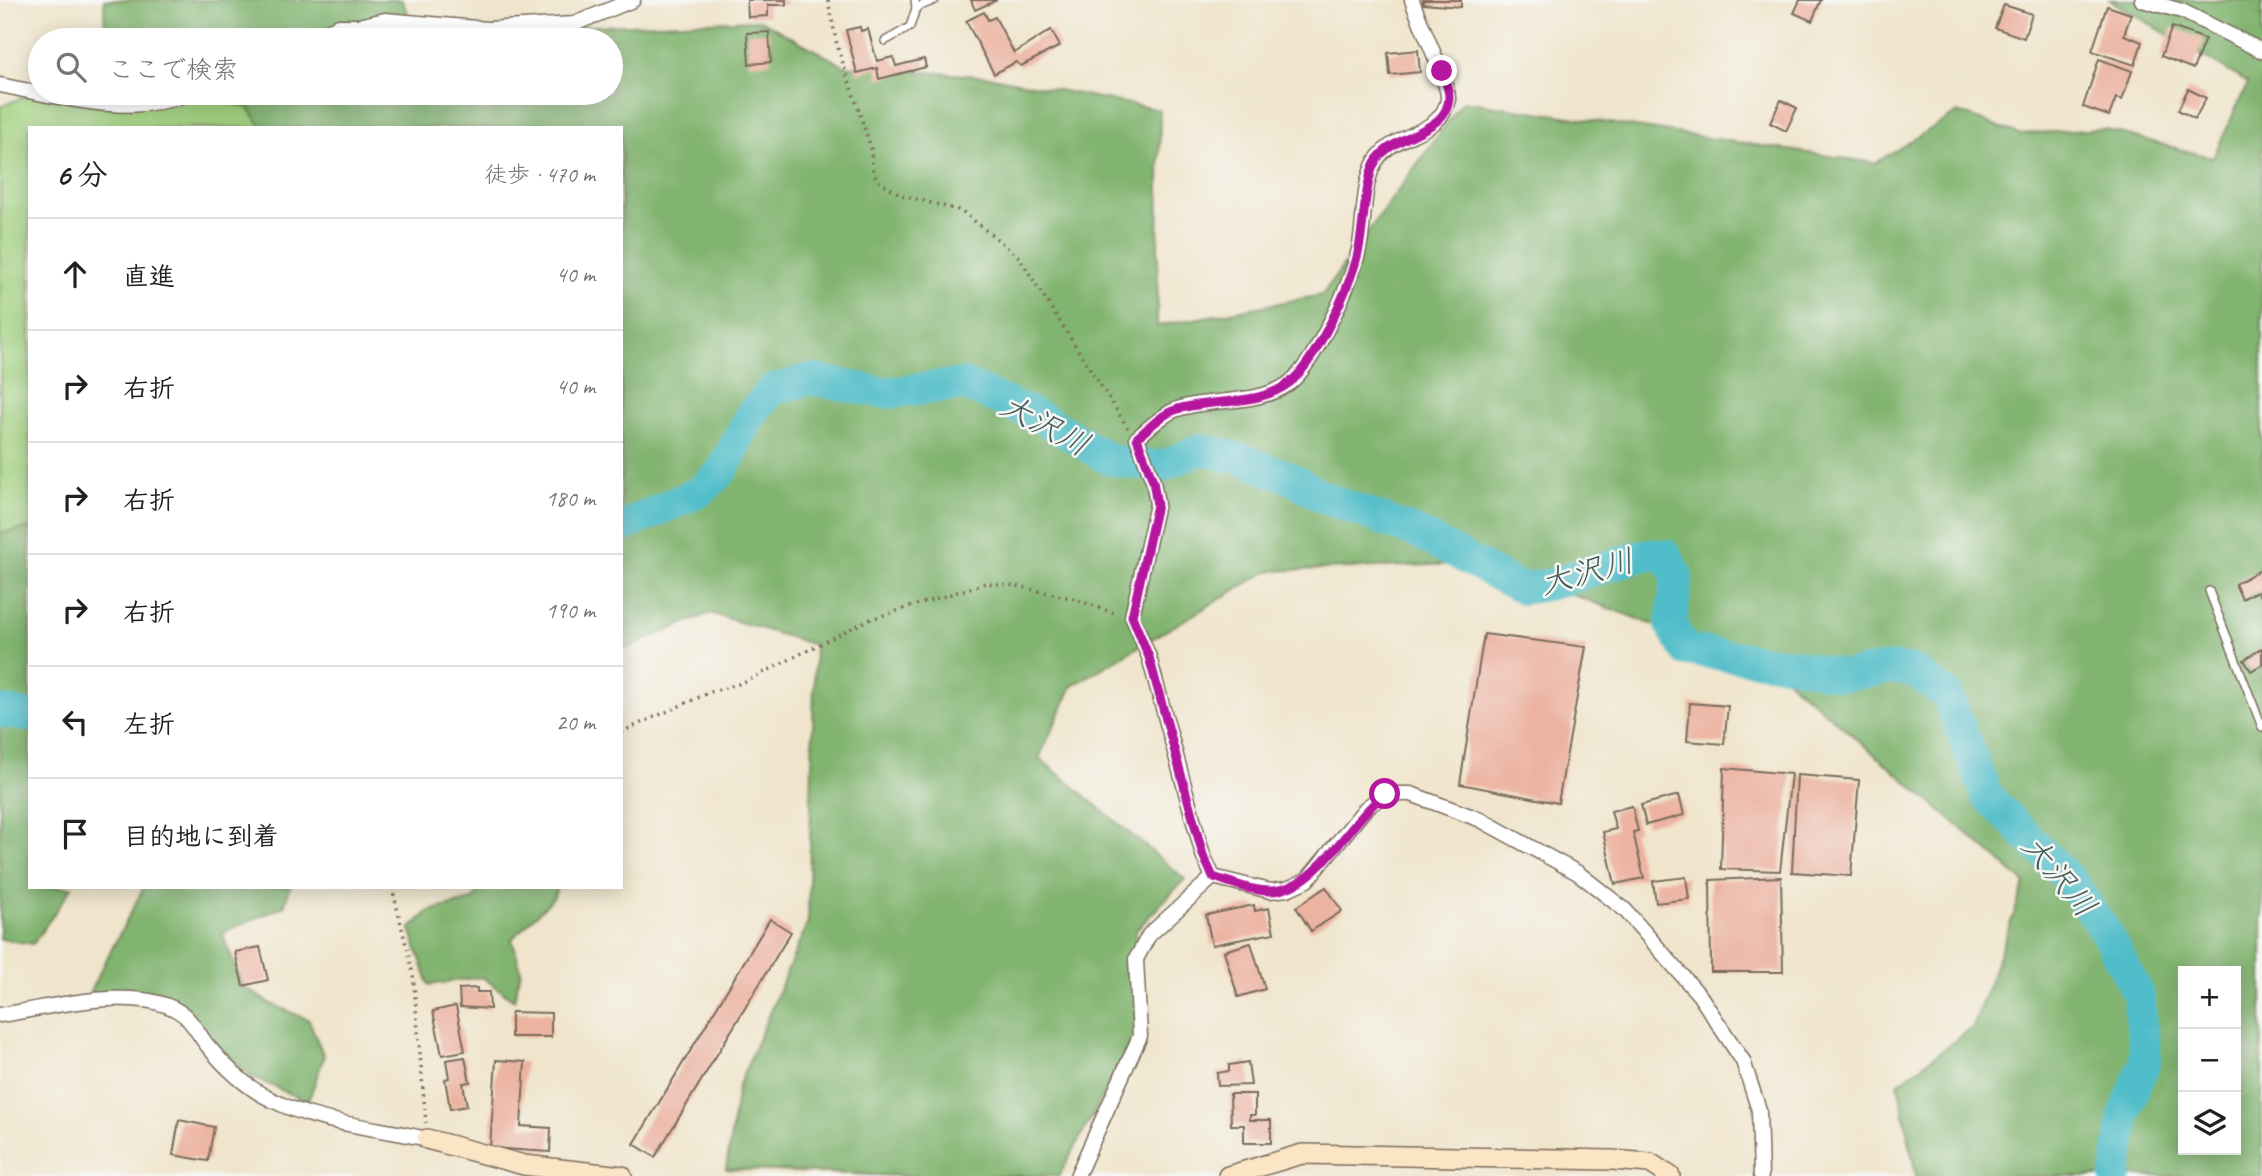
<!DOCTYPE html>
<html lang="ja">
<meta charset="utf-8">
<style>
:root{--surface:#fff;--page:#f2f2f2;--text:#202124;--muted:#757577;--line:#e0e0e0}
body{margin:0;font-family:Caveat,"Klee One",sans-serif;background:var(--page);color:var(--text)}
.controls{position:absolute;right:21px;bottom:21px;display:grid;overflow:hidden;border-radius:0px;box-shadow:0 4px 18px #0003}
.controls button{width:63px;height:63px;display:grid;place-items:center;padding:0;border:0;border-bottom:2px solid var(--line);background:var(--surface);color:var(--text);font:35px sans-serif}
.stop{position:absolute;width:21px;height:21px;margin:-16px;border:5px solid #b5179e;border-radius:50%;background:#fff}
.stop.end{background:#b5179e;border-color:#fff;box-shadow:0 2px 7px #0008}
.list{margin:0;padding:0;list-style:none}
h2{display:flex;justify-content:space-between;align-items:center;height:91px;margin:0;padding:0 28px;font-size:30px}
h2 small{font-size:23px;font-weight:400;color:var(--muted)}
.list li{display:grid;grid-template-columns:46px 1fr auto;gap:21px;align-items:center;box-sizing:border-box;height:112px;padding:0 28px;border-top:2px solid var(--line)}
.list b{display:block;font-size:26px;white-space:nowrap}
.list em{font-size:23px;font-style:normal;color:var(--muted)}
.icon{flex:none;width:38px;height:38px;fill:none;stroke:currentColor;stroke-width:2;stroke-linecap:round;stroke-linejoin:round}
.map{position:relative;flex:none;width:2262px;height:1176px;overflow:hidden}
.search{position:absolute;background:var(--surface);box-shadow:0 4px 18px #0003;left:28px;top:28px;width:595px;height:77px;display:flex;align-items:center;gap:18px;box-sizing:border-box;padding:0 24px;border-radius:38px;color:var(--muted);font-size:26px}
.panel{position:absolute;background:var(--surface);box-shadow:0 4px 18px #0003;left:28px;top:126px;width:595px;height:763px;border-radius:0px}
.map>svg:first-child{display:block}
</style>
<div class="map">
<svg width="2262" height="1176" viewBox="0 0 2262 1176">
<rect width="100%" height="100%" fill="#f6f6f2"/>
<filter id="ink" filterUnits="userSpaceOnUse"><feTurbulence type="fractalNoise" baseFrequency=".0143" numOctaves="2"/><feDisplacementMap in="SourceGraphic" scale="14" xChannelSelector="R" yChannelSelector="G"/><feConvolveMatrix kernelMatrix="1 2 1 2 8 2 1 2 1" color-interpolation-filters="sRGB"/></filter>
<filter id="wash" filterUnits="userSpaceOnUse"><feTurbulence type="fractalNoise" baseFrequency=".00686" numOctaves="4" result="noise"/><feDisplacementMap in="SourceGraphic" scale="28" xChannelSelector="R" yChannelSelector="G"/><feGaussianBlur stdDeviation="1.57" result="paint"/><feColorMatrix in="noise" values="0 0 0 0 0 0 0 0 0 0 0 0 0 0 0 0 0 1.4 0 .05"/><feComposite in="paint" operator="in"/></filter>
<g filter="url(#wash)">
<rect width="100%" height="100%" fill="#f0e5cc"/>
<!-- green -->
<polygon fill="#a2d281" stroke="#6e7e50" stroke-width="2" points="40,90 40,93 198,93 249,108 265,128 30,128 30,528 0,533 0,107"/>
<!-- forest -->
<g fill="#81b46f" stroke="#5e6f46" stroke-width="2" fill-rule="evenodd">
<path d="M104,0h298l14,33 344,-13 84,46 148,11 168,33 -3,216 165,-31 141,-194 412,62 83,-51 61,22 86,-5 108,29 35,-75 -138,-83h152v1176h-346l-18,-92 75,-57 52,-144 -249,-213 -289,-107 -219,8 -196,115 -33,72 146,121 -49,51 3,101 -80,145h-155l-178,-7 12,-82 70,-165 7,-277 -105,-32 -89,37v-522h-359l-13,-20 -51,-15h413v-53h-506zM2183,971h53v179h-53z"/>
<polygon points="30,528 30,887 72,887 33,944 0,939 0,533"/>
<polygon points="144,887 290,887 284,906 222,933 243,986 269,1003 309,1020 324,1057 308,1102 250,1076 184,1015 140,993 89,993"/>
<polygon points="483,887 557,887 554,897 512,939 521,970 514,1000 482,977 429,985 410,929 429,911 472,900"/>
</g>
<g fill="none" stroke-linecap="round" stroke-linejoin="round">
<!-- river -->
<g stroke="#50bdc9" stroke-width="32">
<polyline points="621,527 701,491 722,471 751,414 772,390 810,379 885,393 964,384 1046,420 1110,460 1161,467 1201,449 1241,459 1291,478 1323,497 1418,533 1523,589 1551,584 1644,555 1666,555 1677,576 1671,626 1686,650 1791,664 1843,676 1893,668 1914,671 1947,695 1987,796 2070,880 2107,934 2138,993 2146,1059 2124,1115 2116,1176"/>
<polyline points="0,711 30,716"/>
</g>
</g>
<g id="blocks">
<!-- building -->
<g fill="#ecb3a1">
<polygon points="747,0 786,0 786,5 768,5 768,16 748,17"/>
<polygon points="971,0 997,0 975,10"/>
<polygon points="1423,0 1461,0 1461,7 1423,4"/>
<polygon points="1800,0 1821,0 1812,21 1794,13"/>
<polygon points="2004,5 2032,14 2024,38 1995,28"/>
<polygon points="2107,6 2131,14 2124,35 2142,42 2135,65 2092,51"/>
<polygon points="984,12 988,20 995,17 1014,53 1051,30 1060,46 1021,66 1016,62 994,74 966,21"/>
<polygon points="860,27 861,31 868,29 877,61 893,57 896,66 924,59 926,67 879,79 877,68 857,73 846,30"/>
<polygon points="2172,27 2205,39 2193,69 2161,56"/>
<polygon points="769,32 771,62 749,64 747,33"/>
<polygon points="1418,50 1420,72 1390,75 1388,53"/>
<polygon points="2099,59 2132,71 2122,100 2116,98 2109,116 2083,107"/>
<polygon points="2188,89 2206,98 2195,119 2178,110"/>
<polygon points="1781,100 1797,108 1786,131 1770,123"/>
<polygon points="2262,569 2262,593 2259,595 2257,591 2242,599 2235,584"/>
<polygon points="1484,634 1586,647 1558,803 1460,784"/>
<polygon points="2262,648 2262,665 2251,671 2244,660"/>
<polygon points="1690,703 1728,706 1724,744 1687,741"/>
<polygon points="1724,768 1791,774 1780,871 1721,869"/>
<polygon points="1797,775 1859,780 1851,876 1792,872"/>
<polygon points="1679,795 1684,815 1646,825 1641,805"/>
<polygon points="1632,806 1638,831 1633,832 1644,878 1615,884 1603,832 1616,829 1611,811"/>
<polygon points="1686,877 1689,899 1656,903 1653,881"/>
<polygon points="1781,877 1783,972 1711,972 1710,880"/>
<polygon points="1326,887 1342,911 1311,931 1296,907"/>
<polygon points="1254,905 1255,911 1269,908 1274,933 1212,945 1206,915"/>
<polygon points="770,919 791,932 655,1157 634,1144"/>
<polygon points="1251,943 1265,989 1238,997 1224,951"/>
<polygon points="260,947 268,980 243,986 235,952"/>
<polygon points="477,988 477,992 489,992 490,1009 460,1007 459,989"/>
<polygon points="456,1006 465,1051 442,1055 433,1011"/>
<polygon points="511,1012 551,1013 551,1037 511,1037"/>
<polygon points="465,1057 470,1082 463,1083 467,1106 450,1109 445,1079 449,1078 446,1060"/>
<polygon points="496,1060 525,1062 521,1126 551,1128 550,1152 490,1148"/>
<polygon points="1248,1062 1251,1085 1218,1086 1217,1073 1229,1071 1229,1065"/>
<polygon points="1230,1094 1255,1094 1255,1115 1250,1115 1250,1120 1271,1120 1271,1143 1244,1143 1244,1125 1231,1125"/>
<polygon points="179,1120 214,1127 208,1161 173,1155"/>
</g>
</g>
</g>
<g filter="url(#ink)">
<use href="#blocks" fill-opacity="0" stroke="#7a6b5b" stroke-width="2"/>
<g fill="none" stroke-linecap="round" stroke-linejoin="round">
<defs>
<g id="lane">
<polyline points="916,8 935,0"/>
<polyline points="885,41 910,27 916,8 915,0"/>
<polyline points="2209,591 2262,727"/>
</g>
<g id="street">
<path d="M1412,0c6,20 38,85 36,99 -6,39 -60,32 -75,67 -11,26 -8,56 -14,83 -7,32 -45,117 -71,135 -31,22 -78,13 -113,26 -13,5 -27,19 -38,28l16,43 4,23 -25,112 17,41 54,198 10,22 57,14 17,-2 20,-9 59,-72 19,-14h26l70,26 97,53 47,37 75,86 43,65 16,49 2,66"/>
<polyline points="2142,0 2182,11 2262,51"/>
<polyline points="305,40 339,26 358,26 385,20 488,29 574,24 633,0"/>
<path d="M0,85c61,12 131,33 190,8"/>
<polyline points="206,93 216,93"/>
<path d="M0,1015c48,-7 143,-33 184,0 9,8 16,21 23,30 18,22 38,42 65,55 47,24 104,27 155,39"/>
<polyline points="1077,1176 1140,1036 1136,959 1149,935 1213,877"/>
</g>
<g id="secondary">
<polyline points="427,1139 524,1165 622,1176"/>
<polyline points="1228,1176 1302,1154 1612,1160 1650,1163 1670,1176"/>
</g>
</defs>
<!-- lane casing -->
<use href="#lane" stroke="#7a6b5b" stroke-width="10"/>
<!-- street casing -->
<use href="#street" stroke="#7a6b5b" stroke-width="17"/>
<!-- secondary casing -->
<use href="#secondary" stroke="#7a6b5b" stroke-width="22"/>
<!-- path -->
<g stroke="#7a6b5b" stroke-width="3.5" stroke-dasharray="2 5" stroke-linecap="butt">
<polyline points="828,0 837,45 871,148 872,168 877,180 901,195 962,211 1018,256 1128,428"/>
<polyline points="621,732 711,692 745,682 868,620 986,583 1017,586 1071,598 1117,614"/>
<polyline points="392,887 413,974 426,1123"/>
</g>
<!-- lane -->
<use href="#lane" stroke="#fff" stroke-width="7"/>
<!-- street -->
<use href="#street" stroke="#fff" stroke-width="14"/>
<!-- secondary -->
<use href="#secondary" stroke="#fce5c4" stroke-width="19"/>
</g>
</g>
<g fill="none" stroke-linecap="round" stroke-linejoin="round" filter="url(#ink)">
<!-- route -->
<path stroke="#b5179e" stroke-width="9" d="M1385,794c-37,28 -66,94 -113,97 -20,1 -41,-9 -59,-14l-10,-22 -54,-198 -17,-41 25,-111 -4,-24 -16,-43c11,-9 25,-24 38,-28 35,-12 83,-3 114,-27 26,-19 64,-102 70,-135 5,-26 5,-53 13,-79 12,-37 77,-32 77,-73 0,-7 -5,-18 -7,-25"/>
</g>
<g text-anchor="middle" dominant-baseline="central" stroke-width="5" stroke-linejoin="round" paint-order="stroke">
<!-- water labels -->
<g font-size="32" font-style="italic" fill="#425d5a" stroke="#f6f6f2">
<text transform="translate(1045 425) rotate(28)">大沢川</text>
<text transform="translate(1587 572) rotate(-15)">大沢川</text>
<text transform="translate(2059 876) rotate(50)">大沢川</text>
</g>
</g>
</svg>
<div class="controls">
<button>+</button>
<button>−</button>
<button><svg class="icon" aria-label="layers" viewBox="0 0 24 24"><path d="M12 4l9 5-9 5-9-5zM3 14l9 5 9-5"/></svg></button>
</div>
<div class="stop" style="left:1385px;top:794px"></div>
<div class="stop end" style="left:1442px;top:71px"></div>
<div class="search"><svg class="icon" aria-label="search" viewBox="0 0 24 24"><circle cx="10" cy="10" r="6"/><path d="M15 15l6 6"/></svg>ここで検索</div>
<section class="panel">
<h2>6 分<small>徒歩 · 470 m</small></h2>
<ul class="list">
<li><svg class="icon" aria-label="ahead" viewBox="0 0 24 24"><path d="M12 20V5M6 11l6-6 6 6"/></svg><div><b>直進</b></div><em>40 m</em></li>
<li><svg class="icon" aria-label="right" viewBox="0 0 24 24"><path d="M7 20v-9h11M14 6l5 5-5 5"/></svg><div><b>右折</b></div><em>40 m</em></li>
<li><svg class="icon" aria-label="right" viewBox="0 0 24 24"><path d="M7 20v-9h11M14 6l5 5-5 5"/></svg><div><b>右折</b></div><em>180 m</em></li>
<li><svg class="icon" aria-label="right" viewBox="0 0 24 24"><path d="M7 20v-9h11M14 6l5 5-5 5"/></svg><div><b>右折</b></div><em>190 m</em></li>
<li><svg class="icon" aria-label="left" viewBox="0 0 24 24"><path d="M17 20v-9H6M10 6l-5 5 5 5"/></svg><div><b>左折</b></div><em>20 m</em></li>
<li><svg class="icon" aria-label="arrive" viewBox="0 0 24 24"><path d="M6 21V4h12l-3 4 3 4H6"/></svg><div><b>目的地に到着</b></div></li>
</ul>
</section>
</div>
